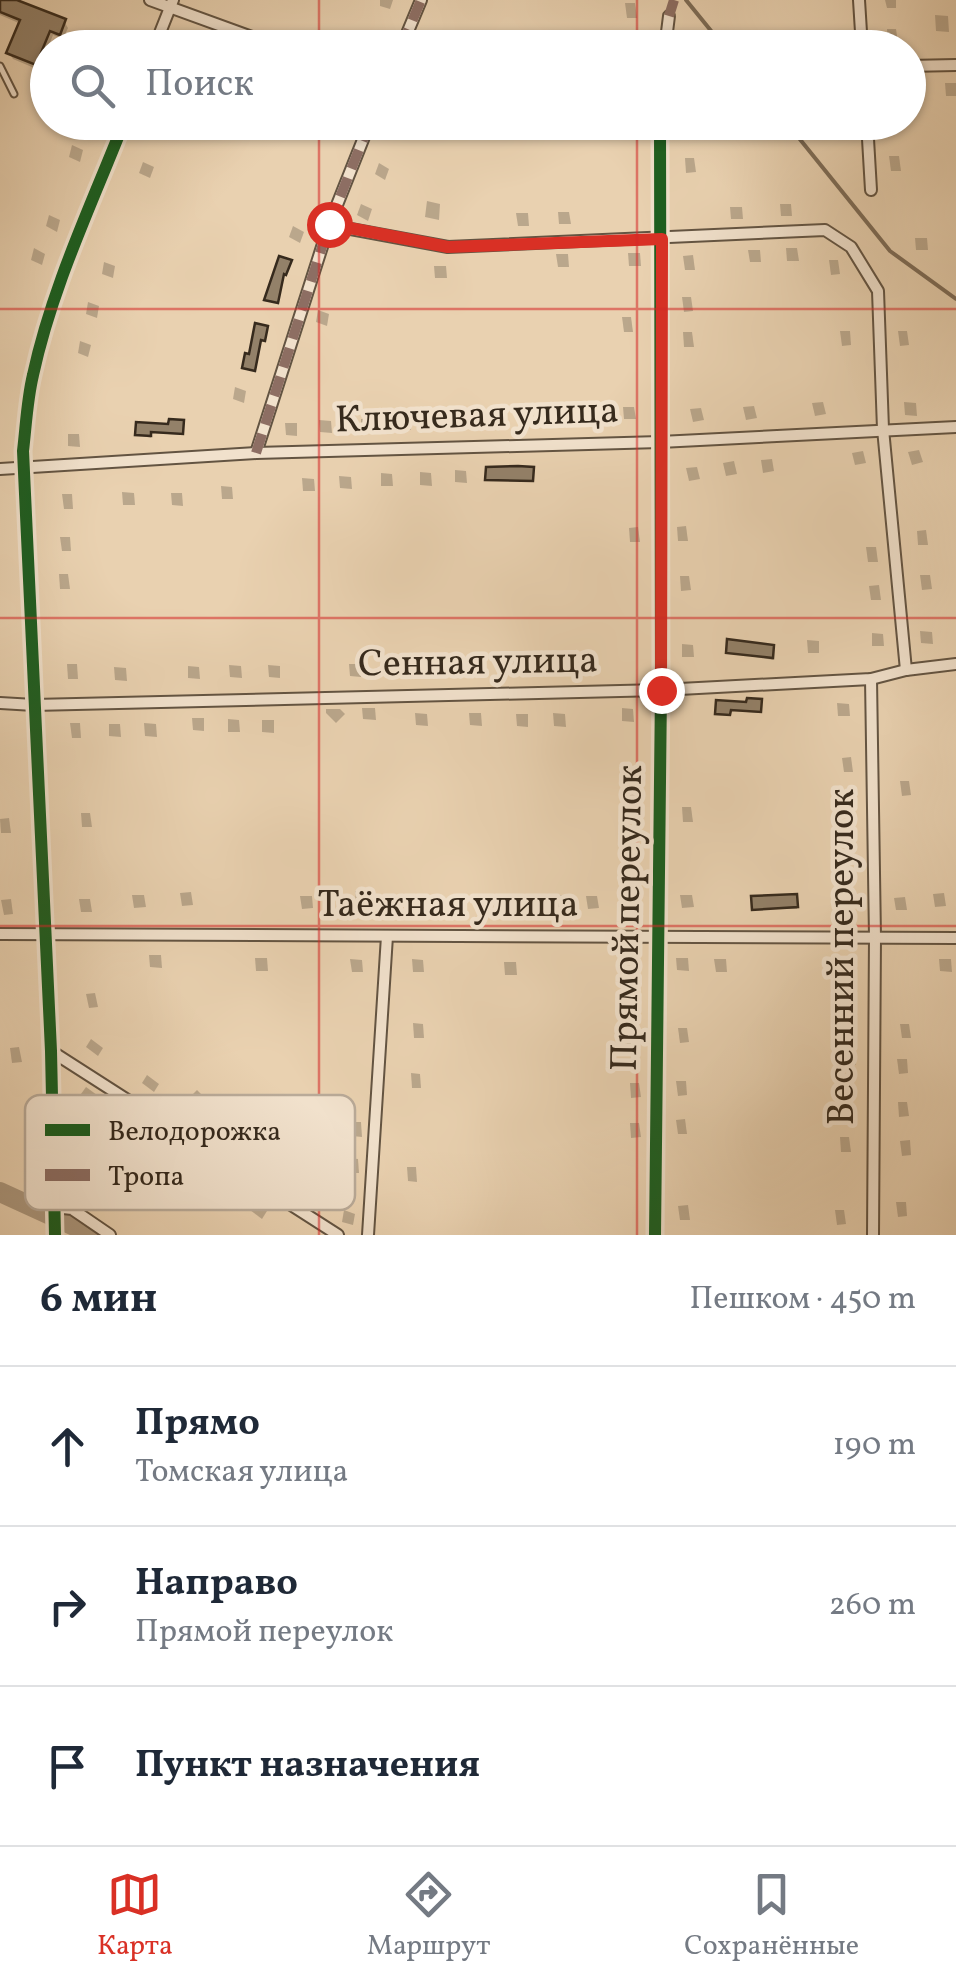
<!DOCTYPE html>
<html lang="ru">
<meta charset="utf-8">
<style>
:root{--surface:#fff;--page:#f6f6f7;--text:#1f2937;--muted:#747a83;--line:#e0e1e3;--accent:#d93025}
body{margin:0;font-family:Vollkorn,serif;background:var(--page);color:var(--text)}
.stop{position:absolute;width:30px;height:30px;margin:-22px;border:8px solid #d93025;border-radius:50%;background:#fff}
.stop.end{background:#d93025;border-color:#fff;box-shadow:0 2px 10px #0008}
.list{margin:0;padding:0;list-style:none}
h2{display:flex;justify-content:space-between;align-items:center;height:130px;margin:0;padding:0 40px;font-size:42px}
h2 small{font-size:32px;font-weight:400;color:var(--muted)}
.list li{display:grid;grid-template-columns:65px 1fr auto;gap:30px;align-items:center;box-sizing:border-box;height:160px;padding:0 40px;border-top:2px solid var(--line)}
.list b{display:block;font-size:38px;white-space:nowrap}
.list p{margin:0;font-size:32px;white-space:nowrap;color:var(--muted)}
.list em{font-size:32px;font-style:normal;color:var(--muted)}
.icon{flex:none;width:55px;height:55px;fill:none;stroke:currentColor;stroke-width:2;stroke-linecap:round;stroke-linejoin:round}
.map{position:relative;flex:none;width:956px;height:1235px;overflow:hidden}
.search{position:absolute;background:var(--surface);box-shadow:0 2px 8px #0004;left:30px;right:30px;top:30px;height:110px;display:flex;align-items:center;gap:25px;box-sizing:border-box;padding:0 35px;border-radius:55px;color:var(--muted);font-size:38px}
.sheet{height:610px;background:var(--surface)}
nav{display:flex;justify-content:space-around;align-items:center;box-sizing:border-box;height:140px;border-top:2px solid var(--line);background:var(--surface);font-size:28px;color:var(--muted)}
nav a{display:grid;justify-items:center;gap:5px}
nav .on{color:var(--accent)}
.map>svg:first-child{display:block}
</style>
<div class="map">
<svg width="956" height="1235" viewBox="0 0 956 1235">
<rect width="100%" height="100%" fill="#e9d1b0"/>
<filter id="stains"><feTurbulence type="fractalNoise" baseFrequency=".002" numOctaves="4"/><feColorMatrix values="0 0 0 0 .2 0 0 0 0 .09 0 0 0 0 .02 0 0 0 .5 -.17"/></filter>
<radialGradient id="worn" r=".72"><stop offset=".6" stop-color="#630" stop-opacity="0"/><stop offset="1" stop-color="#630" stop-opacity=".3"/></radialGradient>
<!-- shadow -->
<g fill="#0003">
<polygon points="0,0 11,0 64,21 68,28 63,39 53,35 39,70 13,59 9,53 21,24 0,15"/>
<polygon points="380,0 393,0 390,9 380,6"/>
<polygon points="885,0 896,0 896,8 887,8"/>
<polygon points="625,3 635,3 637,18 627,18"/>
<polygon points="935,15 948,16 949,32 936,31"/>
<polygon points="887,29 896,29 898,43 888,44"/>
<polygon points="362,38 371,41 371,48 358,48"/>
<polygon points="193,41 203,44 203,48 191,48"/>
<polygon points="791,43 803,43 804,48 791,48"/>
<polygon points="945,83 956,83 956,96 946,96"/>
<polygon points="161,122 172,122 170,136 160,133"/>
<polygon points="396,122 409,122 406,132 396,128"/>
<polygon points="473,122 486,122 486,131 474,130"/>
<polygon points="524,122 537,122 537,127 525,127"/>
<polygon points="72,145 83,150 80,162 69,157"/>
<polygon points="889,156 899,156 901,171 891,171"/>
<polygon points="685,158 694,158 696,172 686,173"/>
<polygon points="143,162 154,167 150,178 139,173"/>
<polygon points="379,163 389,169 385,180 375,174"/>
<polygon points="427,201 440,204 439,220 425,217"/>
<polygon points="361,204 372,209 368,221 357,215"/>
<polygon points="780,204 791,204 792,216 781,216"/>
<polygon points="730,207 742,207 743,219 731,219"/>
<polygon points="558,212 569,212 571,224 559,224"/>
<polygon points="516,213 528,213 529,226 518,226"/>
<polygon points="49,215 60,220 57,232 46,226"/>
<polygon points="293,226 304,232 300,243 289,237"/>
<polygon points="915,238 927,238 928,250 916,250"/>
<polygon points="34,248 45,254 42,265 31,260"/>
<polygon points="786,248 797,248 799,261 787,261"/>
<polygon points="748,250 760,250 761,262 750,262"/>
<polygon points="628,253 640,253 641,266 629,266"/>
<polygon points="556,254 568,254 569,267 558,267"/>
<polygon points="693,255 695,270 685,270 683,256"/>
<polygon points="829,260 838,260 840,274 831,275"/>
<polygon points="104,262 115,266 113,278 102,274"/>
<polygon points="434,266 446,266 447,278 435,278"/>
<polygon points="682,297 691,297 693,311 684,312"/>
<polygon points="88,302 99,306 97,318 86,314"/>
<polygon points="318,310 329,314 327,326 316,322"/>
<polygon points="622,317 631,317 633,332 624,332"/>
<polygon points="840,331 850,331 851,345 842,346"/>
<polygon points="898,331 907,331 909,345 900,346"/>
<polygon points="683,332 692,332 694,347 684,347"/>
<polygon points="80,341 91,345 88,357 78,353"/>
<polygon points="235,387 246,391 244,403 233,399"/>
<polygon points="823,402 826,414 815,416 812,403"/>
<polygon points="904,402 916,403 917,416 905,415"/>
<polygon points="754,406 757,418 746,420 743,407"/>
<polygon points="623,407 634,407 636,419 624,419"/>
<polygon points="701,408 704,420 693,422 690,409"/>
<polygon points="560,409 572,410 572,422 561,421"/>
<polygon points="478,411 489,412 490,424 478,423"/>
<polygon points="517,411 529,411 529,424 518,423"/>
<polygon points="398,416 410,417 411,430 399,429"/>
<polygon points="361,419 372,419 373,432 361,431"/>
<polygon points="319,420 331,421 332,433 320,432"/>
<polygon points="183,423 183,435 151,433 151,438 138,435"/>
<polygon points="285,423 297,423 297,436 286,435"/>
<polygon points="68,434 79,434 80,447 68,446"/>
<polygon points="919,450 923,462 912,465 908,452"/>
<polygon points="863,451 866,463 855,465 852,453"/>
<polygon points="772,459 774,471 763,473 761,460"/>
<polygon points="734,461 737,474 726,476 723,463"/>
<polygon points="697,467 700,479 689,481 686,468"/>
<polygon points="455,470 466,471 467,483 455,482"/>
<polygon points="420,472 431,473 432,486 420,485"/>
<polygon points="381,473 392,474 393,486 381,486"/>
<polygon points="339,476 351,477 352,489 340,488"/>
<polygon points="302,478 314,479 315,491 303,491"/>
<polygon points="221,486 232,487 233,499 222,499"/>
<polygon points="122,492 134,493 135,505 123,505"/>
<polygon points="171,493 182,493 183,506 172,505"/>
<polygon points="62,494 72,494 73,509 64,509"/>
<polygon points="686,526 688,541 678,541 677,527"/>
<polygon points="638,527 640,542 630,542 629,528"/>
<polygon points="926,530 928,545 918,545 917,531"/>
<polygon points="60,537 70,537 71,551 62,551"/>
<polygon points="866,547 876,547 878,562 868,562"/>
<polygon points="59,574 68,574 70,589 60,589"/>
<polygon points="920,575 930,575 932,589 922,590"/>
<polygon points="680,576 689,576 691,590 681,591"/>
<polygon points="879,585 881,600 871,600 869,586"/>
<polygon points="920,631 932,632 933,644 921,643"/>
<polygon points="872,633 883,634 884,646 872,646"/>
<polygon points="807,640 819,641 819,653 808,653"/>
<polygon points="682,644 693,645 694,657 682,657"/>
<polygon points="773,647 773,660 728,652"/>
<polygon points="505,651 517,652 518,664 506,663"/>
<polygon points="559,652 571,653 572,665 560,664"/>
<polygon points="408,657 419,658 420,671 408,670"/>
<polygon points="67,664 77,664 78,679 68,679"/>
<polygon points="349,664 361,664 361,677 350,676"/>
<polygon points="229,665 241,666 242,678 230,677"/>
<polygon points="268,665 280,666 280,678 269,677"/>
<polygon points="188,666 199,667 200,679 188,678"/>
<polygon points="114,667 126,668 127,681 115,680"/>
<polygon points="761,701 761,713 731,711 730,716 718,713"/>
<polygon points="837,703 849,704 850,716 838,716"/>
<polygon points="362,708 375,708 376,720 363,719"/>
<polygon points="622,708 633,709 634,722 622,721"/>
<polygon points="326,709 340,709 345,714 336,723 326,713"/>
<polygon points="415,713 427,714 428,726 416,725"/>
<polygon points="469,713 481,713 482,726 470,725"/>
<polygon points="553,713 565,714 566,727 554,726"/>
<polygon points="516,714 528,714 528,727 517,726"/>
<polygon points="192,718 204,718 204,731 193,730"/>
<polygon points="228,719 239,720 240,732 228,732"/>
<polygon points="262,720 274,720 274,733 262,732"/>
<polygon points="70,723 80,723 81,738 72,738"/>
<polygon points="144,723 156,724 157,737 145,736"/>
<polygon points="109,724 120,724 121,737 109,736"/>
<polygon points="851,757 853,772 844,772 842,758"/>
<polygon points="900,781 909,781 911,795 902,796"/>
<polygon points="638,787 639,802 630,802 628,788"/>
<polygon points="841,800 851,800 853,815 843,815"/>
<polygon points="682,807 691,807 693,822 683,822"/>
<polygon points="81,813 90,813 92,827 82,827"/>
<polygon points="9,818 11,833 1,833 0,819"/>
<polygon points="638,826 640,841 630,841 628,827"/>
<polygon points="635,890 637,903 625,904 624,891"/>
<polygon points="355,891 366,891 368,903 356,904"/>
<polygon points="191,892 193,905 182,906 180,893"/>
<polygon points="944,893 946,906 935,907 933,894"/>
<polygon points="132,895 144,895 146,907 134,908"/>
<polygon points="407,895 418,895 420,907 409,908"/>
<polygon points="551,895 563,895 565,907 553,908"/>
<polygon points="680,895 692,895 694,907 682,908"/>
<polygon points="300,896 312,896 313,908 302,909"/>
<polygon points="490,896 492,909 481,909 479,897"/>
<polygon points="586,896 597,896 599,908 588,909"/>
<polygon points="905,897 907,910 896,910 894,898"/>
<polygon points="11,899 13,914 4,915 1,900"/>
<polygon points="79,899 90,899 92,912 81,912"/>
<polygon points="797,899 797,909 754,909"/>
<polygon points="850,899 851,912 840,913 838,900"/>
<polygon points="149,955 161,955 162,968 150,967"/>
<polygon points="255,958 267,958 268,971 256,971"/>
<polygon points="676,958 688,958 689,971 677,970"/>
<polygon points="350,959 362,960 363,972 352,972"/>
<polygon points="412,959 423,960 424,972 413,972"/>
<polygon points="714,959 726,959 727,972 716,972"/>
<polygon points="939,959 951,959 952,972 940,971"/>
<polygon points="504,962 516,962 517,975 505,975"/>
<polygon points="840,965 851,965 852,978 841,977"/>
<polygon points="95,993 98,1007 89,1008 86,994"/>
<polygon points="413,1023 423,1024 424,1038 414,1038"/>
<polygon points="900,1024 909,1024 911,1038 902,1038"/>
<polygon points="678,1028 687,1028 689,1042 680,1043"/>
<polygon points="626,1038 636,1038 638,1053 628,1053"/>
<polygon points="91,1039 103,1048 98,1056 86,1047"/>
<polygon points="19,1047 22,1062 12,1063 10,1048"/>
<polygon points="854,1050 856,1065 846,1065 844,1051"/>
<polygon points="897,1059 907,1059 908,1073 899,1074"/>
<polygon points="411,1073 420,1074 421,1088 412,1088"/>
<polygon points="147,1075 159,1084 154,1092 142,1083"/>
<polygon points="676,1081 686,1081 687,1095 678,1096"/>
<polygon points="630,1083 639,1083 641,1097 631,1098"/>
<polygon points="86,1087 97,1095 93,1103 81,1094"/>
<polygon points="197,1090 209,1102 200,1112 188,1099"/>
<polygon points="850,1092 852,1107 842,1107 840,1093"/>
<polygon points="898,1102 907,1102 909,1116 899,1117"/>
<polygon points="685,1119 687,1134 678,1134 676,1120"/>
<polygon points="351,1122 361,1122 362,1137 352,1136"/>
<polygon points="630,1123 639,1123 641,1137 631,1138"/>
<polygon points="840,1137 849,1137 851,1152 841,1152"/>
<polygon points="910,1140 911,1155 902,1156 900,1141"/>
<polygon points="348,1158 358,1159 359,1173 349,1173"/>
<polygon points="407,1167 416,1167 417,1182 408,1181"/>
<polygon points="256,1202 267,1211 262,1219 250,1210"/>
<polygon points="896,1202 906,1202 907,1216 898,1217"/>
<polygon points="688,1205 690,1220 680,1220 678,1206"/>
<polygon points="344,1210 355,1214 353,1225 342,1222"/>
<polygon points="835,1210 844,1210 846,1224 837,1225"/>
</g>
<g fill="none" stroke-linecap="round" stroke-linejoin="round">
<!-- stream -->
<g stroke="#7d6c57" stroke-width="4">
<polyline points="686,0 725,48"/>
<polyline points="786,122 890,251 956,299"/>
</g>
<!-- river -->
<polyline stroke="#ac987e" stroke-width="20" points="0,1192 94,1235"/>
</g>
<!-- building -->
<g fill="#938169" stroke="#362a1d" stroke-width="2.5">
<polygon points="0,0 17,0 66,19 60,35 50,31 36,65 6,53 20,20 0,12"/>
<polygon points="279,256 292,260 286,275 284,274 278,303 264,300"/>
<polygon points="255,323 268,326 265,341 261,340 255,371 242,368 245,353 249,354"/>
<polygon points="169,419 184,420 183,434 151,432 151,436 135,435 136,422 168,424"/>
<polygon points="518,466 534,467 533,481 485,480 486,467"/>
<polygon points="727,639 774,645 773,658 726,653"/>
<polygon points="747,698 762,699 761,712 731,710 730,715 715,714 716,700 746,702"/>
<polygon points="797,894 798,907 752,910 751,896"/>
</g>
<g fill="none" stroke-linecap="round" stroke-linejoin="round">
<defs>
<polyline id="lane" points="0,66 14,94"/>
<g id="street">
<polyline points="150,0 282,48"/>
<polyline points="859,0 862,48"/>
<polyline points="154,48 173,0"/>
<polyline points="401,48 421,0"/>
<polyline points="665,48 669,16"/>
<polyline points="908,66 956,65"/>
<polyline points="867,122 871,190"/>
<polyline points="329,225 448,247 825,230 851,247 878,291 883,429 906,670"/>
<polyline points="256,453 329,225 370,122"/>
<polyline points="0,469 256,453 660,442 956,427"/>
<polyline points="871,679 875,937 873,1235"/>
<polyline points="0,703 34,705 661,690 871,679 906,670 956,664"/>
<polyline points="0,934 956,938"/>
<polyline points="51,1051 338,1235"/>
<polyline points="54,1207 72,1209 110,1235"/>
<path d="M55,1235l-4,-184 -28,-600c3,-25 4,-51 10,-76 19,-88 58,-169 91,-253"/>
<polyline points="368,1235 387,936"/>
<polyline points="655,1235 661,690 660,122"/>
</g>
</defs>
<!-- lane casing -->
<use href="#lane" stroke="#635442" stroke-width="9"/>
<!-- street casing -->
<use href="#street" stroke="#635442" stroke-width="14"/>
<!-- lane -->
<use href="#lane" stroke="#f1e1cc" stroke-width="5"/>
<!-- street -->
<use href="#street" stroke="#f1e1cc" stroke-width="10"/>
<!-- quiet -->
<g stroke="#8d6e63" stroke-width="10" stroke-dasharray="20 10" stroke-linecap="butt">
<polyline points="669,16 674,0"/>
<polyline points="401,48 421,0"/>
<polyline points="256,453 329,225 370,122"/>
</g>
<defs>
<g id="cycleway">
<path d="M55,1235l-4,-184 -28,-600c3,-25 4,-51 10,-76 19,-88 58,-169 91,-253"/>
<polyline points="655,1235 661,690 660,122"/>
</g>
</defs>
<!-- cycleway casing -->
<use href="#cycleway" stroke="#f1e1cc" stroke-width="19"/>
<!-- cycleway -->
<use href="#cycleway" stroke="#1b5e20" stroke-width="12"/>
</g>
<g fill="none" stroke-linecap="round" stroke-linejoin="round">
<!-- route -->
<polyline stroke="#d93025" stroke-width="12" points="329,224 448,247 662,239 661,690"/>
</g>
<!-- grid -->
<path fill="none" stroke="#d62828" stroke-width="2.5" stroke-opacity="0.55" d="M319,0v48M637,0v48M319,122v1113M637,122v1113M0,309h956M0,618h956M0,926h956"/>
<g text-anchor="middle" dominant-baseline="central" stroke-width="9" stroke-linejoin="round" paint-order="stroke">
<!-- street labels -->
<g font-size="38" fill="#362a1d" stroke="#f1e1cc">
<text transform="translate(477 417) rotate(-2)">Ключевая улица</text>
<text transform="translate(478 664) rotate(-1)">Сенная улица</text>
<text x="448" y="906">Таёжная улица</text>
<text transform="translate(629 918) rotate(-89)">Прямой переулок</text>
<text transform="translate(843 957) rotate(-90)">Весенний переулок</text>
</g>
</g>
<!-- legend -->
<rect x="25" y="1095" width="330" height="115" rx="15" fill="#f1e1cc" stroke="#b9aa98" stroke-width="2.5"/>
<rect x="45" y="1124" width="45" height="12" fill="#1b5e20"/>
<rect x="45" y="1169" width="45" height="12" fill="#8d6e63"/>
<g font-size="28" fill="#362a1d">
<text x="108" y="1140">Велодорожка</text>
<text x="108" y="1185">Тропа</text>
</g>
<rect width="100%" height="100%" filter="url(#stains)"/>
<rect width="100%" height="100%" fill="url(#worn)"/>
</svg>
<div class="stop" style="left:329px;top:224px"></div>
<div class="stop end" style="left:661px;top:690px"></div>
<div class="search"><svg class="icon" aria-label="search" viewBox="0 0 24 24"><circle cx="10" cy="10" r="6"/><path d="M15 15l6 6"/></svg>Поиск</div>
</div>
<section class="sheet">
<h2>6 мин<small>Пешком · 450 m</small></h2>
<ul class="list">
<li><svg class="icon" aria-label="ahead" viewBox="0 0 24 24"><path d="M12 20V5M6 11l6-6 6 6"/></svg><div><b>Прямо</b><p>Томская улица</p></div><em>190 m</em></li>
<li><svg class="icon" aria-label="right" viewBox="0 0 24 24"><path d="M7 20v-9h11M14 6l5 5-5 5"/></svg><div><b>Направо</b><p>Прямой переулок</p></div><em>260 m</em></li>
<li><svg class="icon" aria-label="arrive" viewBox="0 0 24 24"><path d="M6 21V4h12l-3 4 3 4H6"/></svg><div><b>Пункт назначения</b></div></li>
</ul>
</section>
<nav>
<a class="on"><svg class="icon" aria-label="map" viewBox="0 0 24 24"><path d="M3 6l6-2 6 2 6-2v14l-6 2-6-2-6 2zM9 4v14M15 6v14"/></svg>Карта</a>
<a><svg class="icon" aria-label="directions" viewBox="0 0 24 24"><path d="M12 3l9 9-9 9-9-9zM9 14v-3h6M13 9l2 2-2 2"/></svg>Маршрут</a>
<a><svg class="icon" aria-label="saved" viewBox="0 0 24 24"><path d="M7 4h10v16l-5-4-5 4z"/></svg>Сохранённые</a>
</nav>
